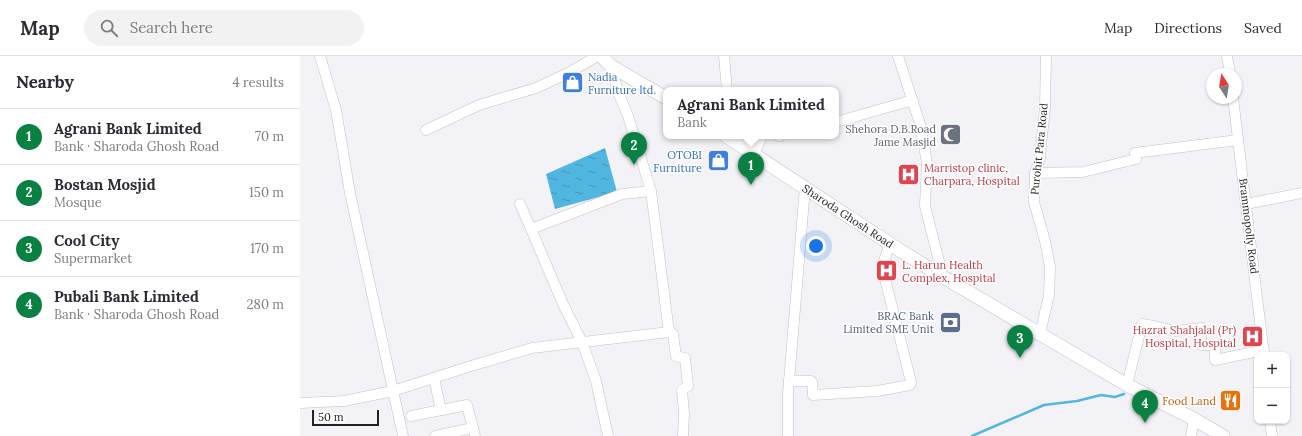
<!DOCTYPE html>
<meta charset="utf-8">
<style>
:root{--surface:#fff;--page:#f2f2f3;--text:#2b2b33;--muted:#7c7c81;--line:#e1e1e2;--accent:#0b8043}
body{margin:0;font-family:Lora,serif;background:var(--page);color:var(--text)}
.controls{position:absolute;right:12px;bottom:12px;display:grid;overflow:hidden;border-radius:8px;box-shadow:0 1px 3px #0004}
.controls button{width:36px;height:36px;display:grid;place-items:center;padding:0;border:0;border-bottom:1px solid var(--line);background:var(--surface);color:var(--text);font:20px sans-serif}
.compass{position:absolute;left:906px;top:12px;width:36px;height:36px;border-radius:50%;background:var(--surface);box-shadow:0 1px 3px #0004;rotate:348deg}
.scale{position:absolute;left:12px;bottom:10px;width:67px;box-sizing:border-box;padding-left:4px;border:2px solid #232224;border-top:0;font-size:11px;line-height:14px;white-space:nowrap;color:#232224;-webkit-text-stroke:3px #fff;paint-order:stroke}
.you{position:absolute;left:516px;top:190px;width:14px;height:14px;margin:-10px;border:3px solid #fff;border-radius:50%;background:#1a73e8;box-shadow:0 0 0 6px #1a73e833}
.badge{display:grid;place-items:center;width:26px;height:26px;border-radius:50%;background:var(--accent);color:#fff;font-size:13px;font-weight:700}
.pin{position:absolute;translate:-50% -33px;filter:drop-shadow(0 1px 2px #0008)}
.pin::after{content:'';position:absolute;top:21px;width:14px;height:12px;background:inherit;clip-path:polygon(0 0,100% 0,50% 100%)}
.popup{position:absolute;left:363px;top:31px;width:176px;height:52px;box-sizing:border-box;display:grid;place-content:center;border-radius:8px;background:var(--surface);filter:drop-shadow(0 1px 3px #0005);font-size:13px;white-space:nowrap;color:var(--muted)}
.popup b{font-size:15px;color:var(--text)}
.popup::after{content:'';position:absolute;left:50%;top:100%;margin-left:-8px;border:8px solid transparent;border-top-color:var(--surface)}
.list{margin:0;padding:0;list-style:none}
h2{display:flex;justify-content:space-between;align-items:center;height:52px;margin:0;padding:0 16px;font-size:17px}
h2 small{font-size:13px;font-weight:400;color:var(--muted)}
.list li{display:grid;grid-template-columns:26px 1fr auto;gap:12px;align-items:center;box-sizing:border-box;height:56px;padding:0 16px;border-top:1px solid var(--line)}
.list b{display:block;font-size:15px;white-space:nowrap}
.list p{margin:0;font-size:13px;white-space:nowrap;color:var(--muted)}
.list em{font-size:13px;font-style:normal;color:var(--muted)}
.icon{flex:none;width:22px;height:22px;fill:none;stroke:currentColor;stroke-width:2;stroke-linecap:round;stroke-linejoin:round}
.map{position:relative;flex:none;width:1002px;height:380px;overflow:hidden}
header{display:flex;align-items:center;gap:24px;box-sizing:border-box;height:56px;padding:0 20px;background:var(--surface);border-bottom:1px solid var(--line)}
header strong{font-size:19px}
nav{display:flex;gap:22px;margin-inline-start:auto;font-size:14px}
.search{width:280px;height:36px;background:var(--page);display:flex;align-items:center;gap:10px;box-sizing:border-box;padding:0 14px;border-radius:22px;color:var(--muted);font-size:15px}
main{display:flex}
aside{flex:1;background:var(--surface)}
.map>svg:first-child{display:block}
</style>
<header>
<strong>Map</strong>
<div class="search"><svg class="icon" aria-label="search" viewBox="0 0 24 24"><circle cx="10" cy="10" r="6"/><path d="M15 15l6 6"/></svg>Search here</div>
<nav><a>Map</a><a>Directions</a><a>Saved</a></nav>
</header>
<main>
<aside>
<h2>Nearby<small>4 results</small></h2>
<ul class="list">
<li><span class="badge">1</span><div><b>Agrani Bank Limited</b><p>Bank · Sharoda Ghosh Road</p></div><em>70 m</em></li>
<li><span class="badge">2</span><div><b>Bostan Mosjid</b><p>Mosque</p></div><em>150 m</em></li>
<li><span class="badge">3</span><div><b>Cool City</b><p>Supermarket</p></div><em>170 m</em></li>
<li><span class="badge">4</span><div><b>Pubali Bank Limited</b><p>Bank · Sharoda Ghosh Road</p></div><em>280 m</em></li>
</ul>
</aside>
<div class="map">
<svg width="1002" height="380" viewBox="0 0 1002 380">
<defs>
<pattern id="water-ripples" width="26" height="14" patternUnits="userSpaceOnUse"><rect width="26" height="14" fill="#52b7e0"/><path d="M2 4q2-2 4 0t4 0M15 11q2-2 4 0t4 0" fill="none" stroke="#4494b5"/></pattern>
</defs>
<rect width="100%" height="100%" fill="#f3f2f6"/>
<!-- water -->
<polygon fill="url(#water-ripples)" points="305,92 317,136 255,153 246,118"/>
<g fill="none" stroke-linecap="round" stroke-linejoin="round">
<!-- stream -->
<polyline stroke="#52b7e0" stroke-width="2.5" points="672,380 744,349 777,345 801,339 815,341 824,338"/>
<defs>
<g id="minor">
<polyline points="20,0 36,54 50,137 103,380"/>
<polyline points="424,0 427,34"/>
<polyline points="598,0 620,68 627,107 625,150 643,221"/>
<polyline points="927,0 930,18"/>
<polyline points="933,42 964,299"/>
<polyline points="536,66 613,44"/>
<polyline points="126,74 179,49 236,32 268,17 298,0"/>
<polyline points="478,80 480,80"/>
<polyline points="454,98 462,80"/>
<polyline points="735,117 783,116 836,103 835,97 938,84"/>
<polyline points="220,148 231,173 322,138 351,135"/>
<polyline points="946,148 1002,137"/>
<polyline points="231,173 263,248 282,286 296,325 308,380"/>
<polyline points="369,276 373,278 376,300 385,302 388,330 382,334 384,357 383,380"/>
<polyline points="740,278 749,239 750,211 745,185 734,146 735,117 740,102 745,51 746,0"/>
<polyline points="134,322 141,354"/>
<polyline points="489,325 511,325 512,326 513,339 577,335 610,329 611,326 582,211 590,187"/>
<polyline points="827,329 842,268 854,270 875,275 902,272 901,289 915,290 915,304 964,294"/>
<polyline points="0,347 44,345 93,335 171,310 232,292 369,276 351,135 328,60 318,36 311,10"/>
<polyline points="111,360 167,349 175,380"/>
<polyline points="970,365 972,380"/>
<polyline points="135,380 173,372"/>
<polyline points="488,380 488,338 505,131"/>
<polyline points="891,380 894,363"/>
</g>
<g id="major">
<polyline points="301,0 311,10 366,42"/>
<path id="s1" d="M426,80l175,115 42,26 184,108 67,34 29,17"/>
</g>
</defs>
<!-- minor casing -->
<use href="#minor" stroke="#c2c1c5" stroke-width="11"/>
<!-- major casing -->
<use href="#major" stroke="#c2c1c5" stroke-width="14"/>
<!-- minor -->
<use href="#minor" stroke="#fff" stroke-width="10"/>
<!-- major -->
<use href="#major" stroke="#fff" stroke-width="13"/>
</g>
<!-- icons -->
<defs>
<symbol id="shop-square" viewBox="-11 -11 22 22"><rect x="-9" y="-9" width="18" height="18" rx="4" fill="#3f7fe0" stroke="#fff"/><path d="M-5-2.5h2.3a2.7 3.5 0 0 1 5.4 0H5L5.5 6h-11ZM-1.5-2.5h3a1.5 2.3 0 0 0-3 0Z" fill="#fff"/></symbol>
<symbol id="mosque-square" viewBox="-11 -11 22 22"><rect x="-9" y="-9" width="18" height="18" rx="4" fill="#6b7280" stroke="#fff"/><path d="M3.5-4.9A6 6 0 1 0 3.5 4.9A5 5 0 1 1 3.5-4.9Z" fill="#fff"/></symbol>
<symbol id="hospital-square" viewBox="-11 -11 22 22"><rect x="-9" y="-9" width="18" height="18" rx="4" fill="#e0444e" stroke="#fff"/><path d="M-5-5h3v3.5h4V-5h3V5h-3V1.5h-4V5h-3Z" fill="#fff"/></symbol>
<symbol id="bank-square" viewBox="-11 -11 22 22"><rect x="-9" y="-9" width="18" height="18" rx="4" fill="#5c6f8a" stroke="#fff"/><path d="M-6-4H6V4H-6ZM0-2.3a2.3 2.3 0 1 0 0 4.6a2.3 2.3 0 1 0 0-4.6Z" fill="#fff"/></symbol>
<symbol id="restaurant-square" viewBox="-11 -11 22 22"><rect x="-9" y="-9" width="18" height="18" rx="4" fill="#e8710a" stroke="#fff"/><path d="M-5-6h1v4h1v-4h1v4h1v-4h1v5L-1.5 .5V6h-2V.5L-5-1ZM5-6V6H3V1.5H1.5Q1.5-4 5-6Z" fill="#fff"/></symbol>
</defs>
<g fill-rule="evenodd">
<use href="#shop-square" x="260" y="14" width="25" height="25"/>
<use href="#mosque-square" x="638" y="66" width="25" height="25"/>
<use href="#shop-square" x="406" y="92" width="25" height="25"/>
<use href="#hospital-square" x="596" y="106" width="25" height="25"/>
<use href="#hospital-square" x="574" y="202" width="25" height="25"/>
<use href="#bank-square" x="638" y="254" width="25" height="25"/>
<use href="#hospital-square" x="940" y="268" width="25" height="25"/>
<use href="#restaurant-square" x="918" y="332" width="25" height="25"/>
</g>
<g text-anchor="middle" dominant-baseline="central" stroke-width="3" stroke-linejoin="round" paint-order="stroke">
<!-- shop labels -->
<g font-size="11" fill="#366cbe" stroke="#fff" text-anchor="start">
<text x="288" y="21">Nadia<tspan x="288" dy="13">Furniture ltd.</tspan></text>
<text x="402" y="99" text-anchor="end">OTOBI<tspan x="402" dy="13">Furniture</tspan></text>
</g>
<!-- worship labels -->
<g font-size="11" fill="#5b616d" stroke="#fff" text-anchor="end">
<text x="636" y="73">Shehora D.B.Road<tspan x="636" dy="13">Jame Masjid</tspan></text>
</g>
<!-- street labels -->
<g font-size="11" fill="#232224" stroke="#fff">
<text transform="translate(739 93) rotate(-84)">Purohit Para Road</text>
<text stroke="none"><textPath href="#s1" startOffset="146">Sharoda Ghosh Road</textPath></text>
<text transform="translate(949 170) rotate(83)">Brammopolly Road</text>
</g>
<!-- health labels -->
<g font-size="11" fill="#be3a42" stroke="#fff" text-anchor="start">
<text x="624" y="112">Marristop clinic,<tspan x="624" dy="13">Charpara, Hospital</tspan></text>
<text x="602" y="209">L. Harun Health<tspan x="602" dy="13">Complex, Hospital</tspan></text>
<text x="936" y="274" text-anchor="end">Hazrat Shahjalal (Pr)<tspan x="936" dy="13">Hospital, Hospital</tspan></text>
</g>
<!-- service labels -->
<g font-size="11" fill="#4e5e75" stroke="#fff" text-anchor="end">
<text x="634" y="260">BRAC Bank<tspan x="634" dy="13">Limited SME Unit</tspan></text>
</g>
<!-- food labels -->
<g font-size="11" fill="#c56008" stroke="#fff" text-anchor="end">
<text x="916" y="345">Food Land</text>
</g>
</g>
</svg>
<div class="controls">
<button>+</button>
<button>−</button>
</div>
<svg class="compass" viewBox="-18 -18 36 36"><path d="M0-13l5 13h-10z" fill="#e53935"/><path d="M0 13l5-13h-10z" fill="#7c7c81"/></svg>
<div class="scale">50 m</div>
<div class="you"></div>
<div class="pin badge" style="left:451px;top:129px">1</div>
<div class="popup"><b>Agrani Bank Limited</b>Bank</div>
<div class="pin badge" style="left:334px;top:109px">2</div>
<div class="pin badge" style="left:720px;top:302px">3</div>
<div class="pin badge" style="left:845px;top:367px">4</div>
</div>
</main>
